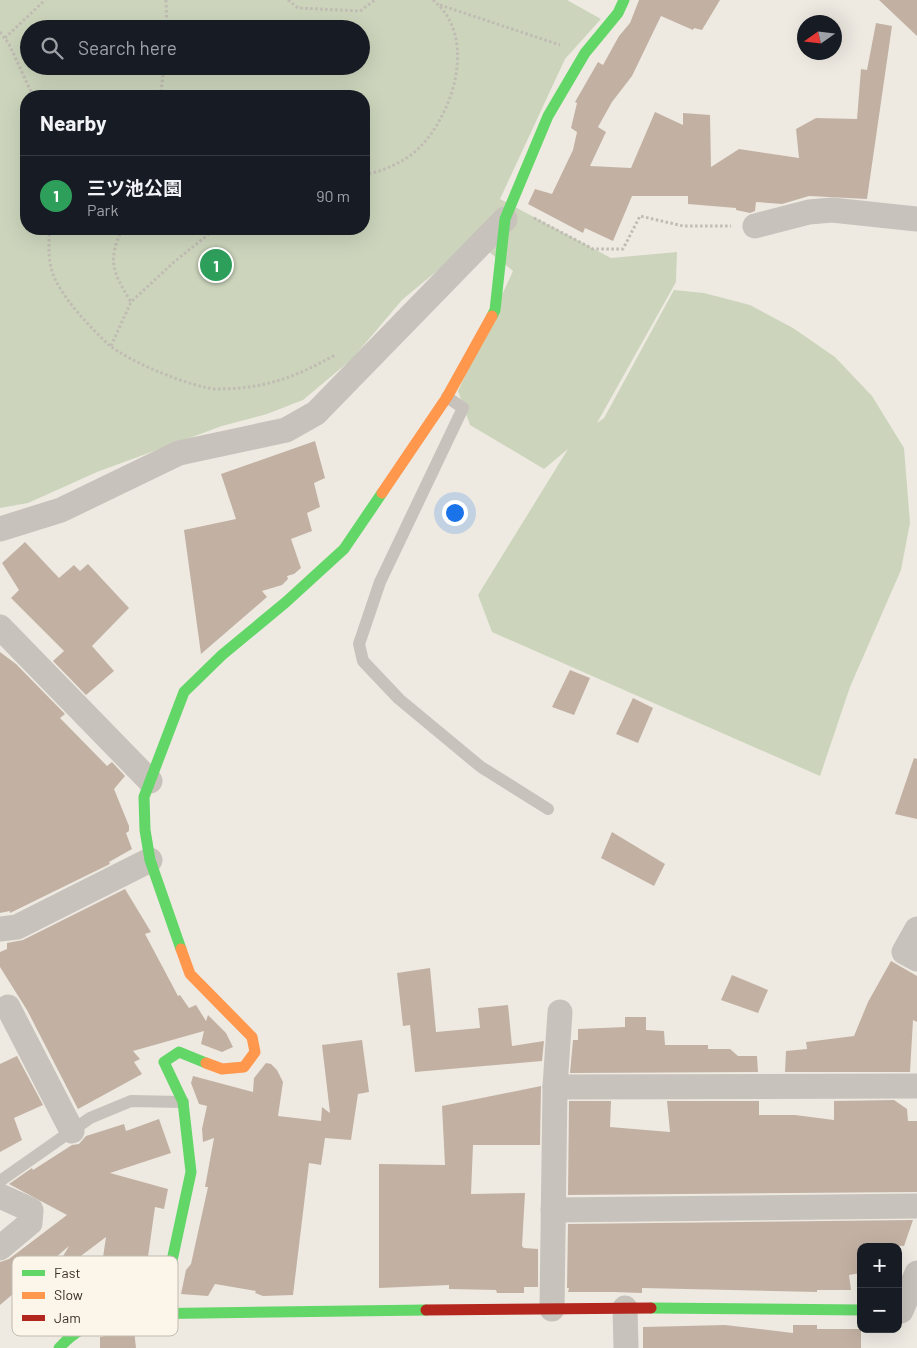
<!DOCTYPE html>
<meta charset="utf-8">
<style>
:root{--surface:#171b24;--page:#20242c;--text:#f1f3f6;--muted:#9ea1a6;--line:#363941;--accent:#78716a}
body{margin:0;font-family:Barlow,"Noto Sans JP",sans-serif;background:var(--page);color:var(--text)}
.controls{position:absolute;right:15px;bottom:15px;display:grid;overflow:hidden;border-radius:10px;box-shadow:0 5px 20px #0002}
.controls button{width:45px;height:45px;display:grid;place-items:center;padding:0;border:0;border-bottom:1px solid var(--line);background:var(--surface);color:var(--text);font:25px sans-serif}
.compass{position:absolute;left:797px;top:15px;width:45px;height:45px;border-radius:50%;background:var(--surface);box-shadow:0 5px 20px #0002;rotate:256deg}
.you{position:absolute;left:454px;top:512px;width:18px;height:18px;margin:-12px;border:4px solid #fff;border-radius:50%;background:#1a73e8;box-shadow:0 0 0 8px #1a73e833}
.badge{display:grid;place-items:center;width:32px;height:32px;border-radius:50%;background:var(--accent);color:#fff;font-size:16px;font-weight:700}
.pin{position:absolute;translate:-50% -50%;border:2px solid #fff;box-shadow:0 1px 5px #0006}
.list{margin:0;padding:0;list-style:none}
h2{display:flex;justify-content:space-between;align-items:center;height:65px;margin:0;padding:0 20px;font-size:21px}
h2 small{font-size:16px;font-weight:400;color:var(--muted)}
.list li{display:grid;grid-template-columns:32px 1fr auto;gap:15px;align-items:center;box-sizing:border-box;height:80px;padding:0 20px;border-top:1px solid var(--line)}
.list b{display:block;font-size:19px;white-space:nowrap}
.list p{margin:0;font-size:16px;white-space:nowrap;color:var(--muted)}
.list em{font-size:16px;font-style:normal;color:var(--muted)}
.icon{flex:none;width:28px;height:28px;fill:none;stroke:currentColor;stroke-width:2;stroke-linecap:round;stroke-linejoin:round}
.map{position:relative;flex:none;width:917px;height:1348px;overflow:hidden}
.search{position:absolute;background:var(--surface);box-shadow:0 5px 20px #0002;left:20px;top:20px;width:350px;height:55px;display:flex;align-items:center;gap:12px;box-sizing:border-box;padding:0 18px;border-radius:28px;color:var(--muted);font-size:19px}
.panel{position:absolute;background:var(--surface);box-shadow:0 5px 20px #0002;left:20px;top:90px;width:350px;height:145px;border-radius:20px}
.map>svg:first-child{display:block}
</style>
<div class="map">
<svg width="917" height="1348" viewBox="0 0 917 1348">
<rect width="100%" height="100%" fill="#eeeae2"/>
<!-- green -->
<path fill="#ccd5bc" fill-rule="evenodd" d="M0,0h567l34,19 -36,40 -65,140 111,59 66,-6 -1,30 -79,141 7,-5 70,-128 30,3 46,12 43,23 42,29 37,39 32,52 6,75 -9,47 -51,117 -30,89 -328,-144 -14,-37 90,-146 -24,20 -74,-44 -12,-34 55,-120 -39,-31 -72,60 -50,59 -49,41 -36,14 -45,12 -125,46 -69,31 -28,5zM29,29h332v37h-332zM26,96h338v133h-338z"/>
<!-- building -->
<g fill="#c2b1a3">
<polygon points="639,0 720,0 702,30 694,28 693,30 661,16 632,76 612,102 598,127 606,132 590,166 631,168 655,112 683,125 683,113 710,115 711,167 739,149 799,158 796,129 816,118 857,119 861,69 867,70 876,23 892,26 867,199 809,196 782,204 756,202 755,211 750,213 736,210 736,208 688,204 688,196 632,196 613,241 585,228 583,233 528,204 535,189 552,194 573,150 577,132 571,128 577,103 575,102 598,62 603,65 619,36 630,23"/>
<polygon points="879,0 917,0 917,36"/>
<polygon points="315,441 325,478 314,483 320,507 307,513 312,531 291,539 301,568 294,574 287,576 288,579 282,585 262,591 267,597 201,654 184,530 236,519 221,474"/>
<polygon points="25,542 59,578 74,565 80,571 88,564 129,608 92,646 114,671 86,695 53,661 64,651 11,598 19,590 2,563"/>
<polygon points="0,652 16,664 65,714 60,718 107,766 112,762 125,776 114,789 129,826 129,831 126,833 132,849 109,862 110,864 10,913 10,911 0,913"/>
<polygon points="570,670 590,678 574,715 552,707"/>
<polygon points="633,698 653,708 638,743 616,734"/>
<polygon points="914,758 917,759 917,819 895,814"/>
<polygon points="612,832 665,864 654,886 601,858"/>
<polygon points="125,889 151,932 145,934 178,996 180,995 189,1008 196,1005 206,1021 208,1015 226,1033 233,1047 222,1052 201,1044 204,1031 133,1051 140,1059 134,1062 142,1074 78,1109 27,1010 0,967 0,952 7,949 7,943 23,940"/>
<polygon points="891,961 917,976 917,1022 913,1020 910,1072 785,1072 786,1051 807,1049 806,1042 854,1036 868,1002"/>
<polygon points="430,968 436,1032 480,1028 478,1008 508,1005 512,1046 544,1041 542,1061 415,1072 410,1025 403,1026 397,973"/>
<polygon points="732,975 768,990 758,1013 721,1000"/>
<polygon points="625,1017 646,1017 646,1030 664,1031 665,1045 708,1045 708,1049 730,1049 738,1056 757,1056 758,1072 570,1073 573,1040 578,1040 578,1029 625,1027"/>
<polygon points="362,1040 369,1092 358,1094 351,1140 325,1138 321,1165 309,1163 293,1295 263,1296 255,1293 256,1291 215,1284 208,1296 181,1294 186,1270 191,1264 208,1187 205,1187 214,1138 203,1142 202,1129 207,1106 199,1104 191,1083 193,1076 253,1092 254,1078 266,1063 271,1064 277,1070 283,1082 278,1116 321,1121 322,1107 330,1113 322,1045"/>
<polygon points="17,1056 43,1105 14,1118 22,1140 0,1152 0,1064"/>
<polygon points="541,1086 540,1145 473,1145 471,1194 525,1193 522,1246 524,1248 538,1249 538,1287 524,1287 524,1293 497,1293 496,1290 449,1289 449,1285 379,1288 379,1164 445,1165 442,1106"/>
<polygon points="894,1100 907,1109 908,1121 917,1121 917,1192 568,1195 569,1101 611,1101 610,1127 670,1132 667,1101 759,1101 759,1115 795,1115 834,1120 834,1101"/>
<polygon points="159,1119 171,1153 110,1173 168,1189 164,1209 155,1207 146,1271 150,1272 146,1297 96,1305 106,1237 49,1280 69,1246 0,1305 0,1262 9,1259 67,1215 9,1184 32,1168 33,1170 72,1145 79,1144 86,1136 124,1124 126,1131"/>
<polygon points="913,1220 904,1246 862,1244 860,1273 849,1275 851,1290 817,1290 817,1292 642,1288 642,1293 613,1292 568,1292 569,1288 567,1288 568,1224"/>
<polygon points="725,1325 793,1333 793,1325 817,1325 817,1329 861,1329 861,1348 643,1348 643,1327"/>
<polygon points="134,1330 136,1348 100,1348 100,1337"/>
</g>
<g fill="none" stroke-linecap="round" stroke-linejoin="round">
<!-- path -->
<g stroke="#c0bbb3" stroke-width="3" stroke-dasharray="2.5 2.5" stroke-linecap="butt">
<polyline points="166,0 167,29"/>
<polyline points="288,0 298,8 360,11 375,0"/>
<polyline points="440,5 560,45"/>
<polyline points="0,32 9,44 33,96"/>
<polyline points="5,38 45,0"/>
<polyline points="158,96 161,92 164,66"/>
<path d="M364,175c19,-4 41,-13 55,-27 35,-35 59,-111 14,-148"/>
<polyline points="534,218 593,249 623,249 640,216 683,226 731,226"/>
<path d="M50,229c-2,16 -2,37 6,52 12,23 34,46 53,64 19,16 83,43 108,44 47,0 79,-12 118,-34"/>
<path d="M122,229c-15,33 -9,43 9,73"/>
<polyline points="111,346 131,302 174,262 215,229"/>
</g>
<!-- lane -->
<g stroke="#c7c2bb" stroke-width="12">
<polyline points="447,397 463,408 380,582 359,644 363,661 399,699 481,767 548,809"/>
<polyline points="0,1181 90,1118 131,1101 183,1102"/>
</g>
<!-- street -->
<g stroke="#c7c2bb" stroke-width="25">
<polyline points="755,226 809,212 832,210 917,219"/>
<polyline points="0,529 61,510 179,453 286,430 316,413 505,219"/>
<polyline points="0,627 150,781"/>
<polyline points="0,929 17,927 150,860"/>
<polyline points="917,929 904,952 917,959"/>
<polyline points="8,1007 72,1131"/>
<polyline points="555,1087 917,1086"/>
<polyline points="0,1196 31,1210 30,1223 0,1248"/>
<polyline points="553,1210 917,1206"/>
<polyline points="625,1308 626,1348"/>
<polyline points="552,1309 555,1087 560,1012"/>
<polyline points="901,1311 917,1273"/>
</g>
<!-- fast -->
<g stroke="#63d668" stroke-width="11">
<polyline points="492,316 495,310 505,219 548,116 585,53 618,13 624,0"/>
<polyline points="181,949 150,860 145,830 144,797 184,692 222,655 286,602 344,549 382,493"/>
<polyline points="651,1308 861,1310"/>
<polyline points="161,1312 191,1172 183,1102 164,1062 179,1052 206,1063"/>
<path d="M59,1348c20,-23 45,-30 74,-34l293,-4"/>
</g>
<!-- slow -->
<g stroke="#ff974d" stroke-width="11">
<polyline points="382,493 447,397 492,316"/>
<polyline points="181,949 190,974 252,1037 255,1052 244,1067 222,1069 206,1063"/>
</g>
<!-- jam -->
<polyline stroke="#b3261e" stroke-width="11" points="426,1310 651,1308"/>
</g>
<!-- legend -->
<rect x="12" y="1256" width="166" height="80" rx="8" fill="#fbf5ea" stroke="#c1bab0" stroke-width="1"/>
<rect x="22" y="1270" width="23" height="6" fill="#63d668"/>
<rect x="22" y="1292" width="23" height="7" fill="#ff974d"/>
<rect x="22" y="1315" width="23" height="6" fill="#b3261e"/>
<g font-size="14" fill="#393029">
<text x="54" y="1278">Fast</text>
<text x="54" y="1300">Slow</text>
<text x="54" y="1323">Jam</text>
</g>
</svg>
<div class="controls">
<button>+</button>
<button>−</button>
</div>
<svg class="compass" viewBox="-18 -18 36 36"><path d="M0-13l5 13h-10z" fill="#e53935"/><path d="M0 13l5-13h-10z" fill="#9ea1a6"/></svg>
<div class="you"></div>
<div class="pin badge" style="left:216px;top:265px;background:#2e9e5b">1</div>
<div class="search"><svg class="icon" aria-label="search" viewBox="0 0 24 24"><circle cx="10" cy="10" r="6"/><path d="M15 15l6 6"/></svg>Search here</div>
<section class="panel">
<h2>Nearby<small></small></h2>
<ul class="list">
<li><span class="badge" style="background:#2e9e5b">1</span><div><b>三ツ池公園</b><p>Park</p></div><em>90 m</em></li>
</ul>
</section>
</div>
